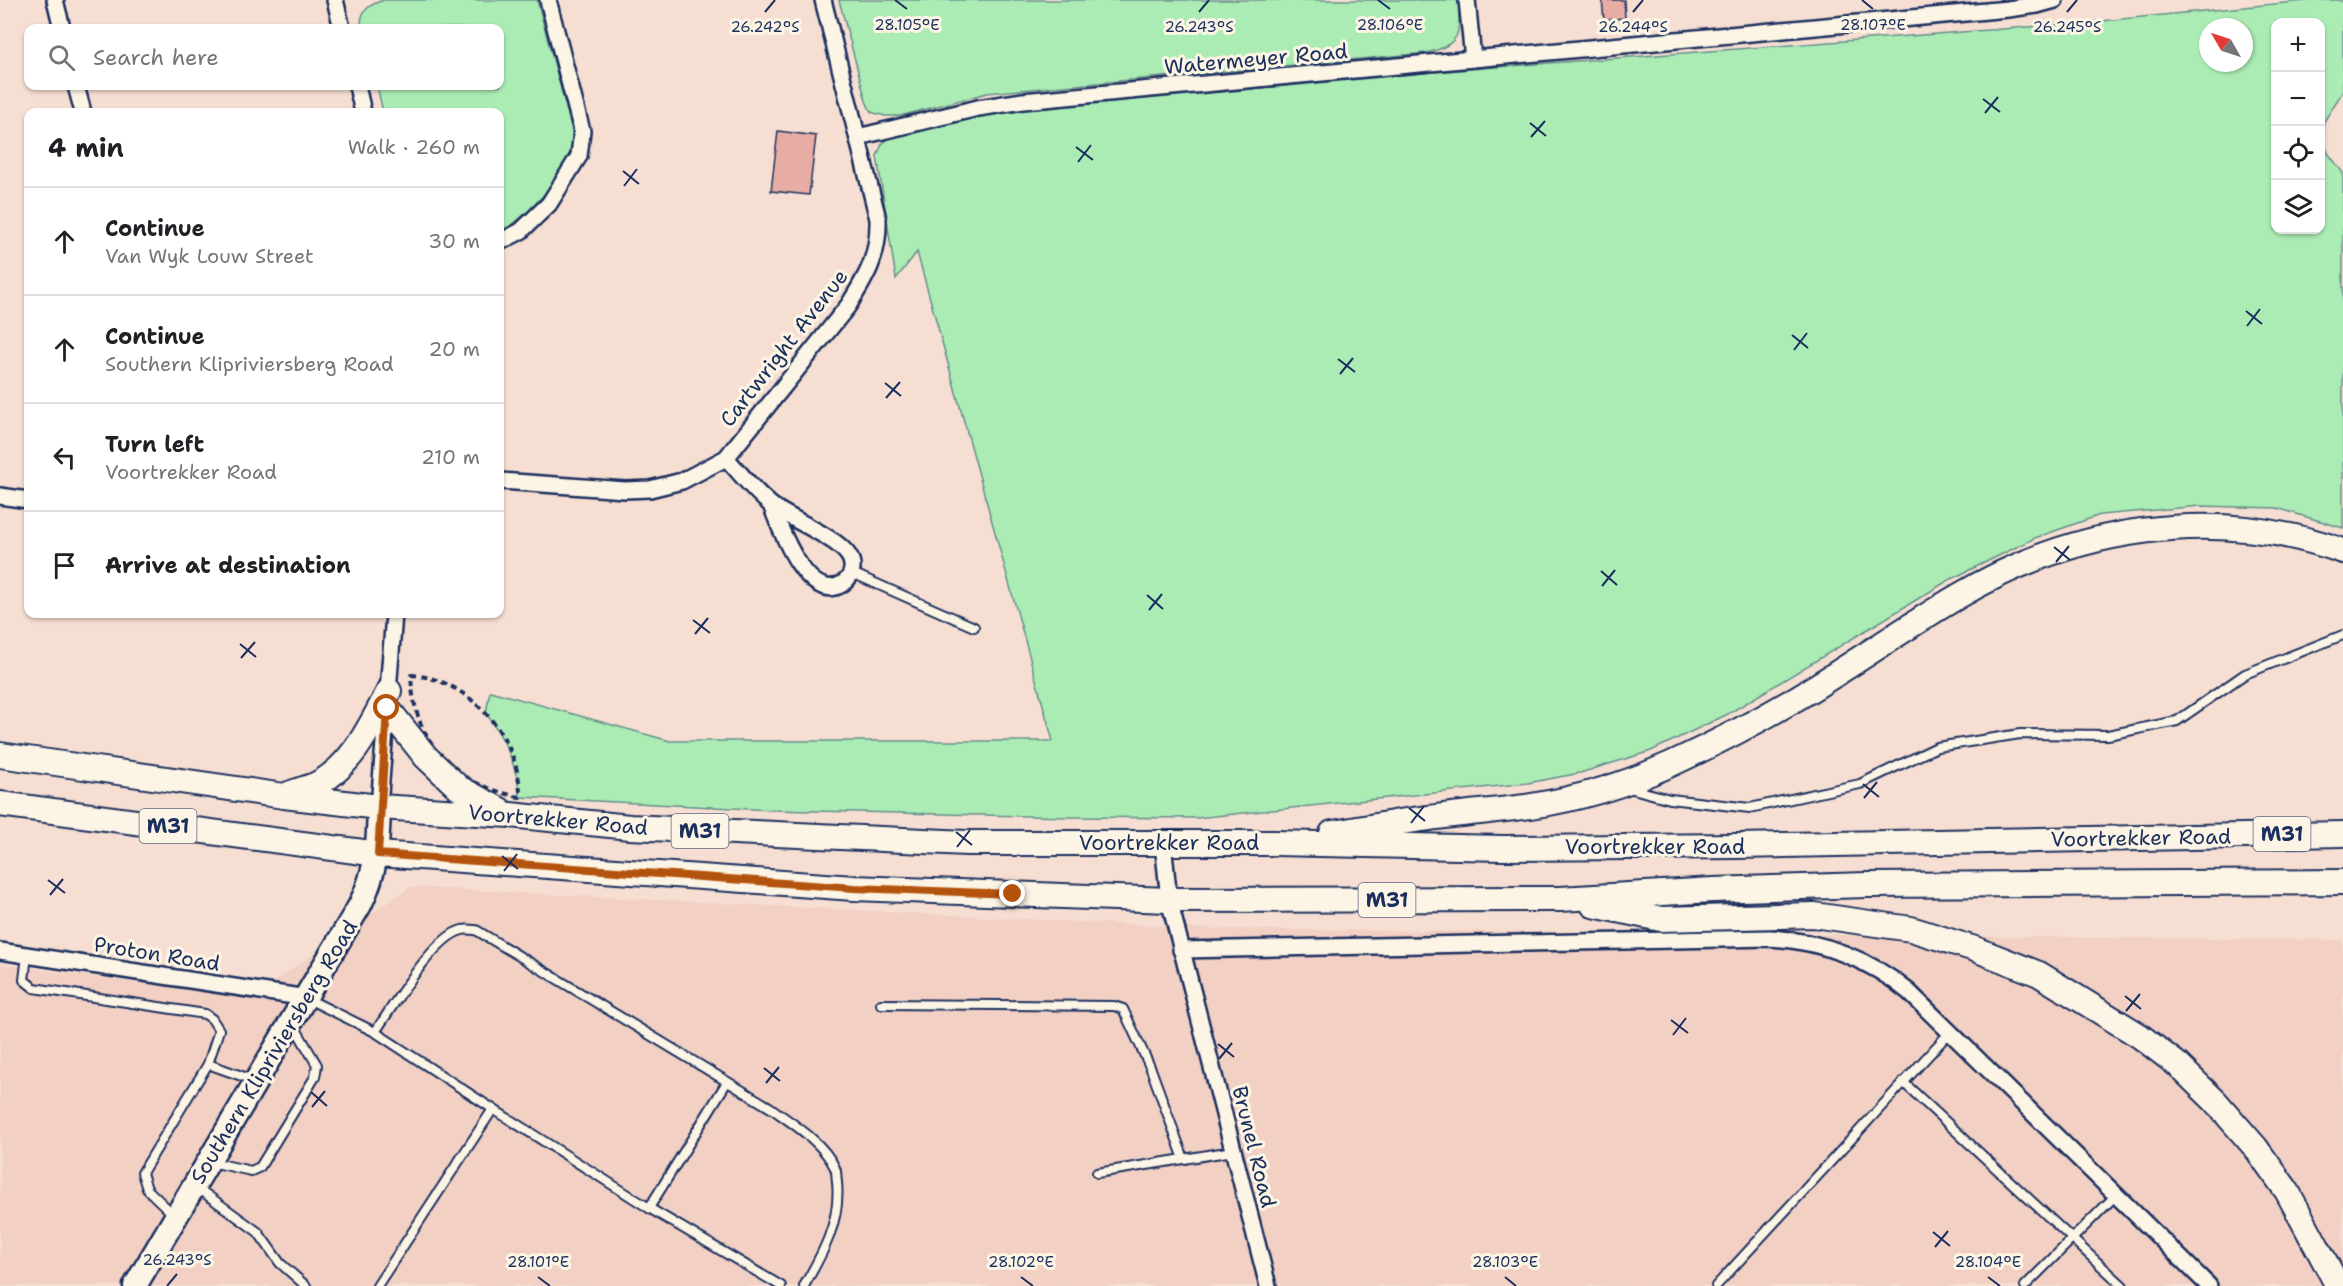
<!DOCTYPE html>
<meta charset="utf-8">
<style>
:root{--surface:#fff;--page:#f2f2f2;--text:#202124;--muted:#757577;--line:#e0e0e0}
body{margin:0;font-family:"Shantell Sans",sans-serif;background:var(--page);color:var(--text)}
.controls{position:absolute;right:18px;top:18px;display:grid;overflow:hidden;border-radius:12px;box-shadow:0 2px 4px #0004}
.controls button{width:54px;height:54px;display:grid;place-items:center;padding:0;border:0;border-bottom:2px solid var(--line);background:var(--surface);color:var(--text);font:30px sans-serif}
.compass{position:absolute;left:2199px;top:18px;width:54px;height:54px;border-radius:50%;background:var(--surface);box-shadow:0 2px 4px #0004;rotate:309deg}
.stop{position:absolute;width:18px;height:18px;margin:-14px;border:4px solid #b45309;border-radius:50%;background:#fff}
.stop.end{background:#b45309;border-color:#fff;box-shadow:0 2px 6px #0008}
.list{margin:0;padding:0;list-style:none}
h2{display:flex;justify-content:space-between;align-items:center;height:78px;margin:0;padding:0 24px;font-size:26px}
h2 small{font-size:20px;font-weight:400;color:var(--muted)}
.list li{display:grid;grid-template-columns:39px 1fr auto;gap:18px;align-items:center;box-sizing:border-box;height:108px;padding:0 24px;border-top:2px solid var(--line)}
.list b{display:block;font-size:22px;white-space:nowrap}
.list p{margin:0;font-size:20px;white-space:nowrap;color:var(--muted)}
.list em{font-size:20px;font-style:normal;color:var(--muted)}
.icon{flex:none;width:33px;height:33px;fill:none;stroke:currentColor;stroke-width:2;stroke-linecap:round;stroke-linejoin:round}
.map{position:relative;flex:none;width:2343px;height:1286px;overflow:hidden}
.search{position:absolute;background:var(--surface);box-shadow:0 2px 4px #0004;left:24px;top:24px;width:480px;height:66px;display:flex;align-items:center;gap:15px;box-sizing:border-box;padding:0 21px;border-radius:12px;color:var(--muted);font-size:22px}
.panel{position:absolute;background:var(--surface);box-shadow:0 2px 4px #0004;left:24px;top:108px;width:480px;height:510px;border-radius:12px}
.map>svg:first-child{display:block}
</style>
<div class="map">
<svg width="2343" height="1286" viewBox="0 0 2343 1286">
<rect width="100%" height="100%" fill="#f6dfd2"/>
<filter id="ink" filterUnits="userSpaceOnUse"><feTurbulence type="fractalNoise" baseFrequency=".0167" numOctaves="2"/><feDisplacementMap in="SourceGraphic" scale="12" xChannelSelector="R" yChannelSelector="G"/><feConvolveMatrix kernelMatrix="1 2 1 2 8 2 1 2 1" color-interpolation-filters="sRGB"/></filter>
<g filter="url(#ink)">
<!-- built -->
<polygon fill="#f2d0c4" points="410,887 1218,929 2343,940 2343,1286 0,1286 0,964 250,998"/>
<!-- green -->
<g fill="#abecb5" stroke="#638e8a" stroke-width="1.5" fill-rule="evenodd">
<path d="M384,0h153l35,130c1,10 2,19 -2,28 -9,21 -50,66 -70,73v-119h-117l-6,-26h123v-58h-138c-4,-16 8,-24 22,-28z"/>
<path d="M839,0h619c2,34 4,44 -32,53l-439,40 -87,23h-15l-14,-4 -5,-11z"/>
<path d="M2316,0h27v91l-20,32v17l5,13 15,20v355l-66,-20 -76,-2 -101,9 -65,23 -86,42 -221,134 -77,37 -71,22 -52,10 -332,35 -127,-1 -297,-7 -252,-13c-3,-32 -15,-58 -34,-84l4,-22 180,50h383l-136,-489 -21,27 -19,-123 5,-12 9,-7 131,-30 436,-37 623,-47zM2276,22h44v208h-44zM2208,27h36v36h-36z"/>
</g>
<!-- building -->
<g fill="#e7ada5" stroke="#1b2f5e" stroke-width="1.5">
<polygon points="1602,0 1624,0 1625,18 1604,20"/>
<polygon points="778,131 816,136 809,195 771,191"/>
</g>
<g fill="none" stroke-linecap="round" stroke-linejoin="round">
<defs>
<g id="service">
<polyline points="852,573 974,627"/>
<polyline points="1629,788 1670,799 1750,808 1860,784 1937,747 2020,734 2108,735 2177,721 2245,674 2343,635"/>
<polyline points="27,955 24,980 34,988 205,1014 212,1019 219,1030 208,1064"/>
<polyline points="308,999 375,1032 493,1109 649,1208 781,1286"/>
<polyline points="881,1004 1114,1006 1123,1009 1151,1069 1184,1159"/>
<path d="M375,1032c18,-25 58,-95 87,-102 4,-1 10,0 14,0l295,178c22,16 52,34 64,60 2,4 1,9 2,14 4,39 -14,71 -33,104"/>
<polyline points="1903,1082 2123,1286"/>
<polyline points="211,1162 251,1171 260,1167 315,1077 317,1065 293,1024"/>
<polyline points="1097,1173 1233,1151"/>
<polyline points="196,1187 258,1232 280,1263 306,1286"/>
<polyline points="649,1208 727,1082"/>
<polyline points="175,1216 147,1189 142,1173 208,1064 253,1080"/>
<polyline points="377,1286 493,1109"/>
<polyline points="1716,1286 1950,1032"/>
<polyline points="2025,1286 2116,1195"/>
</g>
<g id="minor">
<polyline points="55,0 62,28"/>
<polyline points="335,0 342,28"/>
<polyline points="1467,0 1473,59"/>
<polyline points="76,86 83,112"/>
<polyline points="357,86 363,112"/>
<polyline points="858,137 978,108 1023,101 2008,9 2037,5 2055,0"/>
<polyline points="500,242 521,231 549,204 579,156 582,131 548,0"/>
<path d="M726,458c14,15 28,33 44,46 17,15 81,37 82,61 1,8 -4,15 -10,19 -34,21 -62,-56 -71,-79"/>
<path d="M500,481l125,9 25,-1 32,-8 44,-23 122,-152c19,-30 31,-50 30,-87l-55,-219"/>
<polyline points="0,496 28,500"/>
<polyline points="379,807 394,614"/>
<polyline points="1163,843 1169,900 1268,1286"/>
<path d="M1181,950l589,-12c52,3 99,21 139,54l300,294"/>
<polyline points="0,951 307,998"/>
</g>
<path id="secondary" d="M135,1286l225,-381c17,-35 18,-60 19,-98"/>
<g id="primary">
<polyline points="387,708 426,757 459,788 500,810"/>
<polyline points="0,755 284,796 379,807 510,815 630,827 967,843 1274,843 1504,848 1737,846 2343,834"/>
<path d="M289,794c9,-4 21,-6 30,-11 35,-19 52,-59 70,-92"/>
<polyline points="0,804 378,854 854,888 1169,900 1560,899 1713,890 1866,885 2343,882"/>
<path d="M1332,833c33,-5 65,-11 97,-15 34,-5 68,-7 102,-12 47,-7 98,-23 140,-42 41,-19 82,-40 121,-63 56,-33 109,-71 165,-104 117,-70 257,-92 386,-46"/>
<polyline points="1593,905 1661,919 1814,915 1911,929 1975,949 2039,974 2140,1036 2178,1065 2215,1101 2256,1148 2287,1191 2338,1286"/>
</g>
</defs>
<!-- service casing -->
<use href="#service" stroke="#1b2f5e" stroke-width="12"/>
<!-- minor casing -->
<use href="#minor" stroke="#1b2f5e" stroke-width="20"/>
<!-- secondary casing -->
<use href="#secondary" stroke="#1b2f5e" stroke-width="27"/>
<!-- primary casing -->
<use href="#primary" stroke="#1b2f5e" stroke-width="28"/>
<!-- path -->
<path stroke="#1b2f5e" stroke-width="4" stroke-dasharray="6 4.5" stroke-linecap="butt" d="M411,675c58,3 110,64 109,122 -67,-13 -106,-53 -109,-122z"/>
<!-- service -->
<use href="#service" stroke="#fcf5e5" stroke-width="8"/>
<!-- minor -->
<use href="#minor" stroke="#fcf5e5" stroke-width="15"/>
<!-- secondary -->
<use href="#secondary" stroke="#fcf5e5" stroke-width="22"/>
<!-- primary -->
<use href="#primary" stroke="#fcf5e5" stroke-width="24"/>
</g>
</g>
<g fill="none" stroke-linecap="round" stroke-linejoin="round" filter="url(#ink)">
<!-- route -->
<polyline stroke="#b45309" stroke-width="8" points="387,708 378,854 854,888 1013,894"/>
</g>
<!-- ticks -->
<path fill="none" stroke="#1b2f5e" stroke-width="2" d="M895,0l12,9M1378,0l12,9M1862,0l11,9M765,12l10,-12M1199,12l10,-12M1633,12l10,-12M2067,12l10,-12M1983,99l17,13M1985,113l13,-16M1530,123l16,13M1531,137l14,-16M1076,147l17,13M1078,162l13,-17M623,171l16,13M624,186l13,-17M2246,311l16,13M2247,326l13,-17M1792,335l16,13M1794,350l13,-17M1338,359l17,13M1340,374l13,-16M885,383l16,13M886,398l14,-16M2054,547l16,13M2056,562l13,-16M1601,571l16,14M1602,586l13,-16M1147,595l16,14M1149,610l13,-16M693,620l17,13M695,634l13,-16M240,644l16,13M241,658l14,-16M1863,784l16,13M1864,798l13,-16M1409,808l16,13M1411,823l13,-17M956,832l16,13M957,847l13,-17M502,856l16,13M504,871l13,-17M48,880l17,13M50,895l13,-16M2125,996l16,13M2126,1011l14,-17M1671,1020l17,13M1673,1035l13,-17M1218,1044l16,13M1219,1059l13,-16M764,1068l16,13M766,1083l13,-16M311,1092l16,14M312,1107l13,-16M1933,1232l17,14M1935,1247l13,-16M538,1277l12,9M1021,1277l12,9M1505,1277l11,9M1988,1277l12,9M167,1286l10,-12"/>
<g text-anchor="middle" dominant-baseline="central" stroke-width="6" stroke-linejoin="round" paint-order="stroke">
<!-- shield labels -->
<g fill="#fcf5e5" stroke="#5e6a86" stroke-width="1.5">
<rect x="139.5" y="809" width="57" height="34" rx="4.5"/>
<rect x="671.5" y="814" width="57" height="34" rx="4.5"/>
<rect x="2253.5" y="817" width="57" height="34" rx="4.5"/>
<rect x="1358.5" y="883" width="57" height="34" rx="4.5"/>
</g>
<g font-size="20" font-weight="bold" fill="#1b2f5e">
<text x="168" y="826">M31</text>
<text x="700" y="831">M31</text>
<text x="2282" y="834">M31</text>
<text x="1387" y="900">M31</text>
</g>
<!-- street labels -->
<g font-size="21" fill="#1b2f5e" stroke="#fcf5e5">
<text transform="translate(1256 59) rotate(-5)">Watermeyer Road</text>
<text transform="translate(784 348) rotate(-52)">Cartwright Avenue</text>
<text transform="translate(558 820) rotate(5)">Voortrekker Road</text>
<text transform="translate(2141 838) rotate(-1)">Voortrekker Road</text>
<text x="1169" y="843">Voortrekker Road</text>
<text x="1655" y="847">Voortrekker Road</text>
<text transform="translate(157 954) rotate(9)">Proton Road</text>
<text transform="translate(274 1052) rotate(-59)">Southern Klipriviersberg Road</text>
<text transform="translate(1254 1147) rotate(76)">Brunel Road</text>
</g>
</g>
<g font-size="15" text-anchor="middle" fill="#1b2f5e" stroke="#fcf5e5" stroke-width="6" stroke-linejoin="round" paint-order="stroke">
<text x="1873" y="30">28.107°E</text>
<text x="907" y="30">28.105°E</text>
<text x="1390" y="30">28.106°E</text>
<text x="765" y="32">26.242°S</text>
<text x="1199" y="32">26.243°S</text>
<text x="1633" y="32">26.244°S</text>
<text x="2067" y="32">26.245°S</text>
<text x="177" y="1265">26.243°S</text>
<text x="538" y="1267">28.101°E</text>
<text x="1021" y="1267">28.102°E</text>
<text x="1505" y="1267">28.103°E</text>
<text x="1988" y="1267">28.104°E</text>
</g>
</svg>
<div class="controls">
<button>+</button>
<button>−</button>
<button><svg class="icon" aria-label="locate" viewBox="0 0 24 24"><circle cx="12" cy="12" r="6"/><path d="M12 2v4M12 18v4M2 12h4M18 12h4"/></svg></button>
<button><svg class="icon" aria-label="layers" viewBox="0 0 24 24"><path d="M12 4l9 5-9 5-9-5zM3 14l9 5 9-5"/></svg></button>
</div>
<svg class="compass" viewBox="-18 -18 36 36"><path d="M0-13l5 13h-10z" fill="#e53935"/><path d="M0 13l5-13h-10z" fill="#757577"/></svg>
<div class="stop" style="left:387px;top:708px"></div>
<div class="stop end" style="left:1013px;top:894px"></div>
<div class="search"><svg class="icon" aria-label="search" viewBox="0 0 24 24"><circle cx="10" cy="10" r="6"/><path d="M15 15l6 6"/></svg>Search here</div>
<section class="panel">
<h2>4 min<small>Walk · 260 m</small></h2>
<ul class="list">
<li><svg class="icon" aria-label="ahead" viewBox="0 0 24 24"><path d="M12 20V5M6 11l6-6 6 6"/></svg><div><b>Continue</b><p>Van Wyk Louw Street</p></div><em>30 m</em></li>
<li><svg class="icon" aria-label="ahead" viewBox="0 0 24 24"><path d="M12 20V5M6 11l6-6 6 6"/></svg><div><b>Continue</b><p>Southern Klipriviersberg Road</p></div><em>20 m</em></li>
<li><svg class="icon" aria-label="left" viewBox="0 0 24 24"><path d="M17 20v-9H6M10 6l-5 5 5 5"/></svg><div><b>Turn left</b><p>Voortrekker Road</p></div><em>210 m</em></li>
<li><svg class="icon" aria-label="arrive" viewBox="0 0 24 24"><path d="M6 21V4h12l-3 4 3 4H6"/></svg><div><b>Arrive at destination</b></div></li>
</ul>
</section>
</div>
